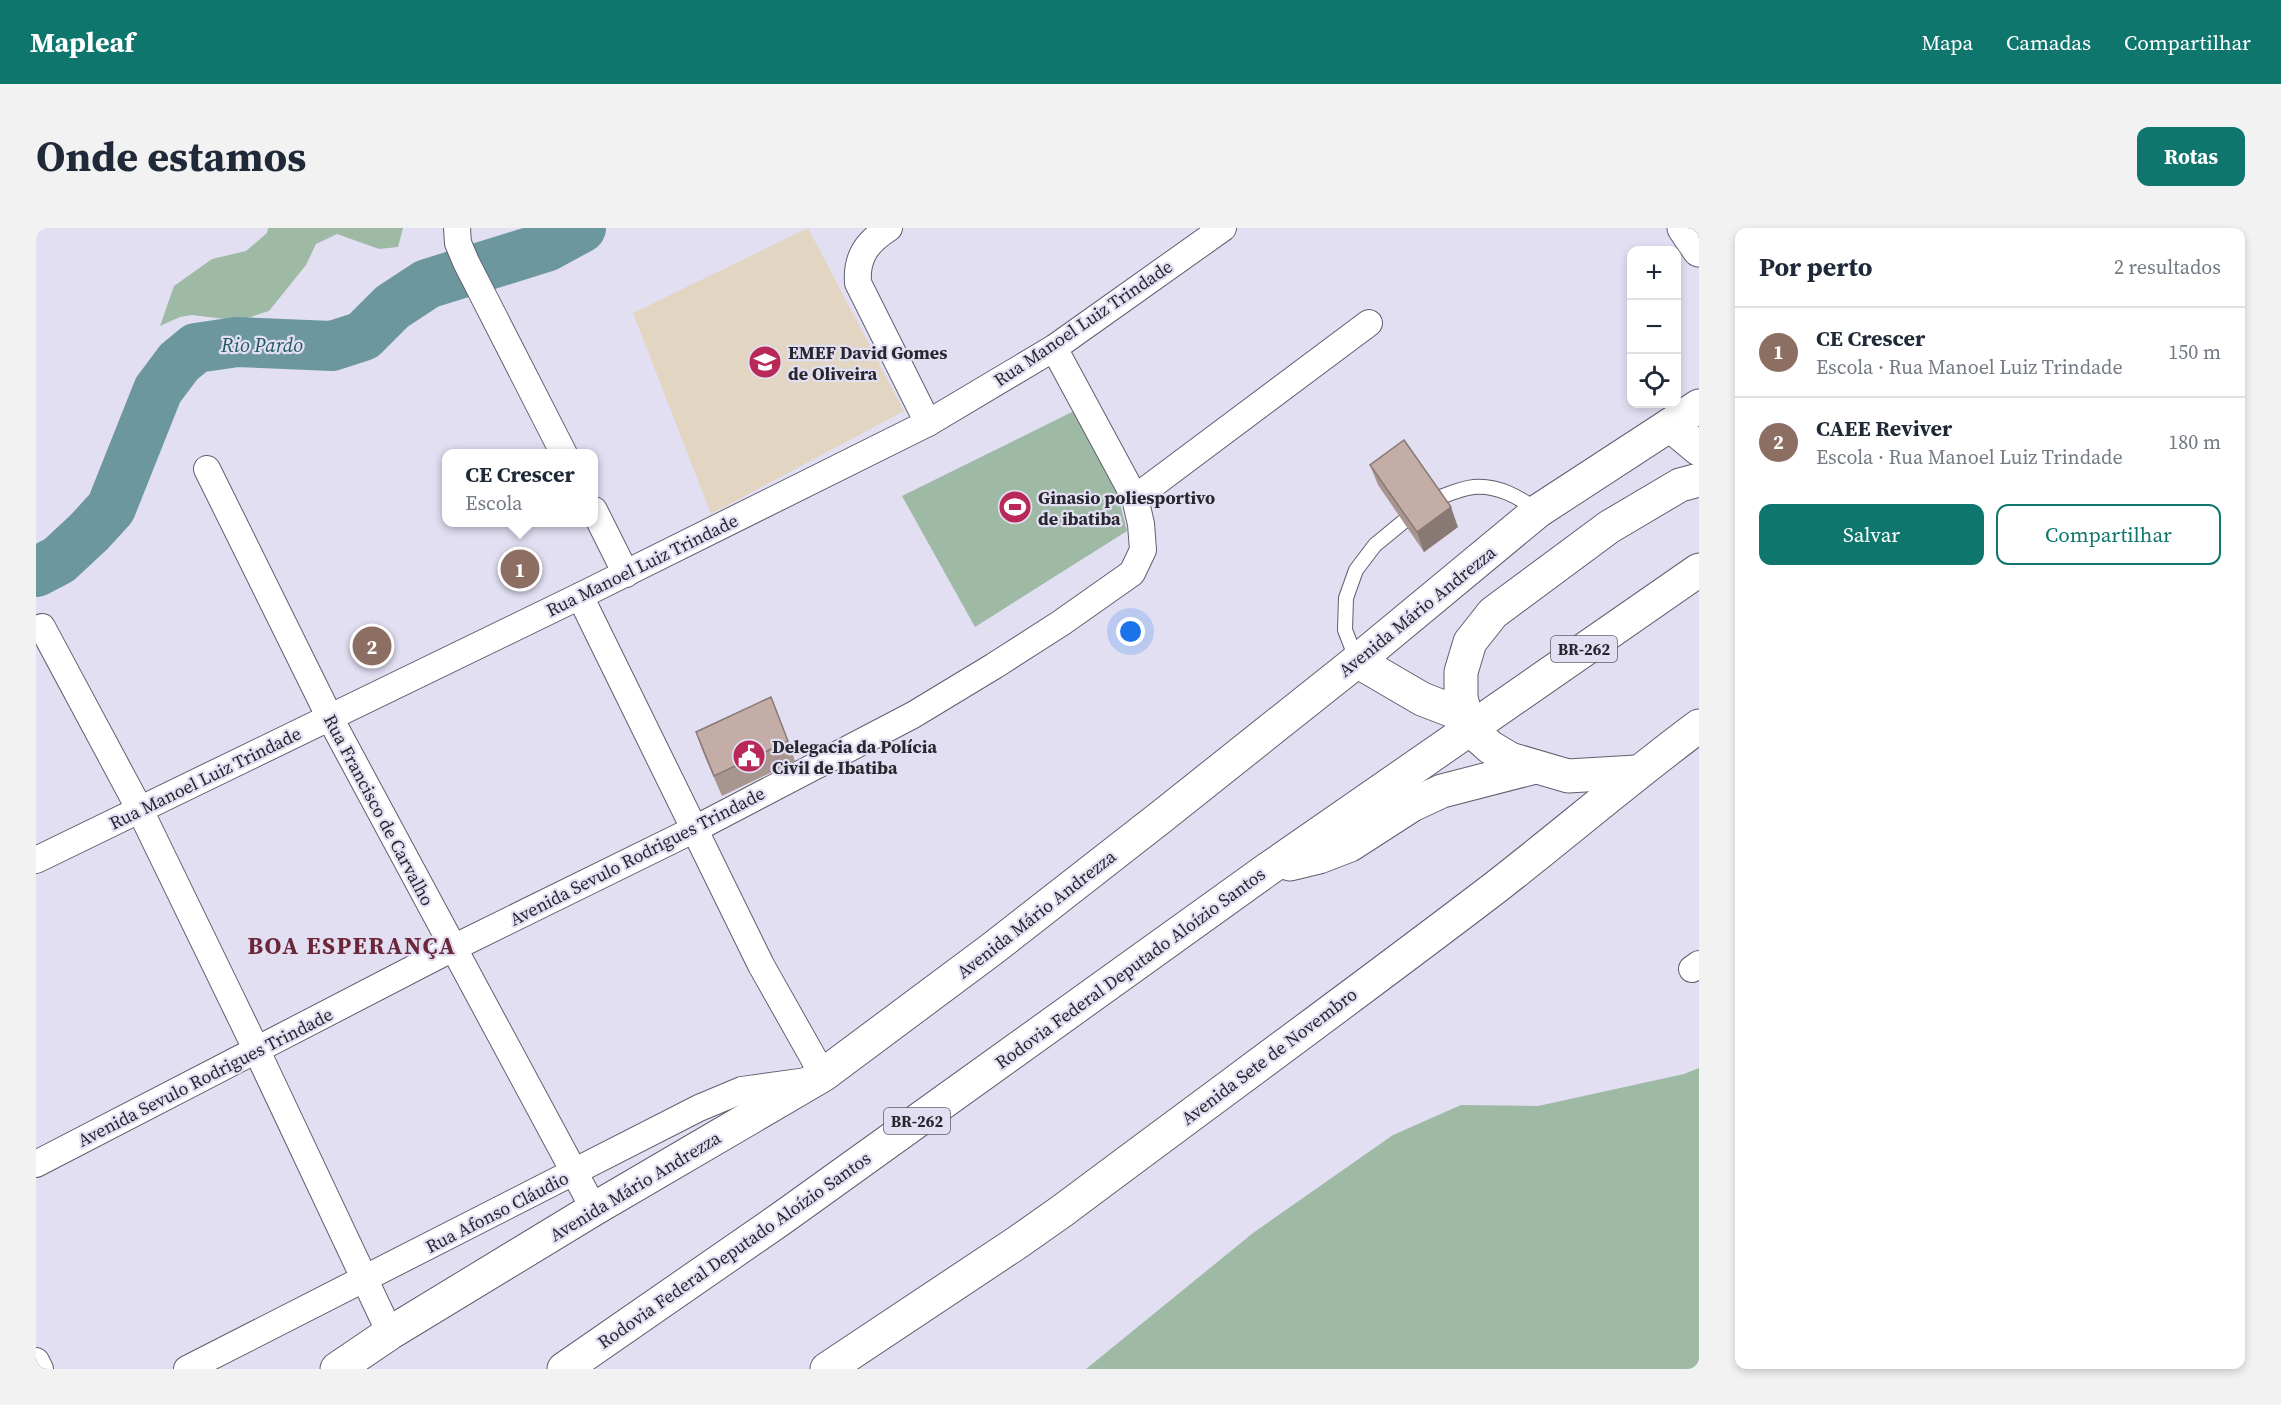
<!DOCTYPE html>
<html lang="pt">
<meta charset="utf-8">
<style>
:root{--surface:#fff;--page:#f2f2f3;--text:#1f2937;--muted:#747a83;--line:#e0e1e3;--accent:#0f766e}
body{margin:0;font-family:"Source Serif 4",serif;background:var(--page);color:var(--text)}
.controls{position:absolute;right:18px;top:18px;display:grid;overflow:hidden;border-radius:12px;box-shadow:0 3px 9px #0003}
.controls button{width:54px;height:54px;display:grid;place-items:center;padding:0;border:0;border-bottom:2px solid var(--line);background:var(--surface);color:var(--text);font:30px sans-serif}
.you{position:absolute;left:1095px;top:404px;width:21px;height:21px;margin:-15px;border:4px solid #fff;border-radius:50%;background:#1a73e8;box-shadow:0 0 0 9px #1a73e833}
.badge{display:grid;place-items:center;width:39px;height:39px;border-radius:50%;background:var(--accent);color:#fff;font-size:20px;font-weight:700}
.pin{position:absolute;translate:-50% -50%;border:3px solid #fff;box-shadow:0 2px 6px #0006}
.popup{position:absolute;left:406px;top:221px;width:156px;height:78px;box-sizing:border-box;display:grid;place-content:center;border-radius:12px;background:var(--surface);filter:drop-shadow(0 2px 4px #0005);font-size:20px;white-space:nowrap;color:var(--muted)}
.popup b{font-size:22px;color:var(--text)}
.popup::after{content:'';position:absolute;left:50%;top:100%;margin-left:-12px;border:12px solid transparent;border-top-color:var(--surface)}
.list{margin:0;padding:0;list-style:none}
h2{display:flex;justify-content:space-between;align-items:center;height:78px;margin:0;padding:0 24px;font-size:26px}
h2 small{font-size:20px;font-weight:400;color:var(--muted)}
.list li{display:grid;grid-template-columns:39px 1fr auto;gap:18px;align-items:center;box-sizing:border-box;height:90px;padding:0 24px;border-top:2px solid var(--line)}
.list b{display:block;font-size:22px;white-space:nowrap}
.list p{margin:0;font-size:20px;white-space:nowrap;color:var(--muted)}
.list em{font-size:20px;font-style:normal;color:var(--muted)}
.actions{display:flex;gap:12px;padding:18px 24px}
.actions a{flex:1;padding:14px 0;border:2px solid var(--accent);border-radius:12px;text-align:center;font-size:21px;color:var(--accent)}
.actions .main{background:var(--accent);color:#fff}
.icon{flex:none;width:33px;height:33px;fill:none;stroke:currentColor;stroke-width:2;stroke-linecap:round;stroke-linejoin:round}
.map{position:relative;flex:none;width:1663px;height:1141px;overflow:hidden;border-radius:12px}
header{display:flex;align-items:center;gap:36px;box-sizing:border-box;height:84px;padding:0 30px;background:var(--accent);color:#fff}
header strong{font-size:28px}
nav{display:flex;gap:33px;margin-inline-start:auto;font-size:21px}
.intro{display:flex;align-items:center;justify-content:space-between;box-sizing:border-box;height:144px;padding:0 36px}
h1{margin:0;font-size:42px}
.button{padding:15px 27px;border-radius:12px;background:var(--accent);color:#fff;font-size:21px;font-weight:700}
main{display:flex;gap:36px;padding:0 36px}
aside{flex:1;background:var(--surface);border-radius:12px;box-shadow:0 3px 9px #0003}
.map>svg:first-child{display:block}
</style>
<header>
<strong>Mapleaf</strong>
<nav><a>Mapa</a><a>Camadas</a><a>Compartilhar</a></nav>
</header>
<div class="intro"><h1>Onde estamos</h1><a class="button">Rotas</a></div>
<main>
<div class="map">
<svg width="1663" height="1141" viewBox="0 0 1663 1141">
<rect width="100%" height="100%" fill="#e2dff3"/>
<!-- education -->
<polygon fill="#e2d6c2" points="772,0 868,183 675,286 597,85"/>
<!-- green -->
<g fill="#9ebaa4">
<polygon points="232,0 367,0 362,19 343,21 301,6 280,16 270,37 233,83 211,90 189,91 156,87 144,89 124,98 138,58 176,31 210,23 231,5"/>
<polygon points="1038,183 1075,241 1091,303 939,399 866,268"/>
<polygon points="1663,840 1663,1141 1050,1141 1217,1005 1357,907 1425,877 1502,878 1648,846"/>
</g>
<g fill="none" stroke-linecap="round" stroke-linejoin="round">
<!-- river -->
<polyline stroke="#6d979f" stroke-width="50" points="0,344 23,332 53,304 75,280 122,162 143,134 160,120 201,114 296,118 327,108 356,79 391,56 510,19 545,0"/>
<defs>
<g id="service">
<path d="M1402,270c11,-4 24,-10 36,-11 24,-2 45,10 64,24"/>
<polyline points="1321,433 1309,402 1310,370 1320,342 1339,317 1367,294"/>
</g>
<g id="minor">
<polyline points="421,0 422,15 430,34 528,226"/>
<path d="M853,0c-22,14 -33,29 -31,55l70,140"/>
<polyline points="171,241 294,490 558,981"/>
<polyline points="1099,270 1333,95"/>
<polyline points="558,282 590,346"/>
<polyline points="544,368 725,737 787,847"/>
<polyline points="6,399 104,582 221,823 354,1105"/>
<polyline points="0,632 544,368 892,195 1018,120 1187,0"/>
<polyline points="1656,741 1663,736"/>
<polyline points="0,936 417,720 657,602 877,487 958,438 1025,395 1096,345 1107,322 1105,296 1099,270 1018,120"/>
<polyline points="0,1133 4,1141"/>
<polyline points="151,1141 663,880 706,862 771,853"/>
</g>
<g id="tertiary">
<polyline points="1648,0 1663,22"/>
<polyline points="1634,197 1663,221"/>
<polyline points="1321,433 1386,471 1430,488"/>
<polyline points="1600,544 1532,548 1474,531 1454,519 1433,500 1425,470 1425,444 1434,414 1457,385 1573,299 1644,257 1663,252"/>
<polyline points="301,1141 354,1105 558,981 787,847 956,721 1125,589 1321,433 1502,283 1663,178"/>
<path d="M791,1141l191,-127 44,-31c144,-108 290,-214 434,-324 68,-53 133,-109 203,-161"/>
</g>
<g id="trunk">
<polyline points="1254,636 1283,629 1314,617 1376,577 1406,563 1499,539"/>
<polyline points="528,1141 746,990 1232,641 1663,342"/>
</g>
</defs>
<!-- service casing -->
<use href="#service" stroke="#605e6e" stroke-width="16"/>
<!-- minor casing -->
<use href="#minor" stroke="#605e6e" stroke-width="28"/>
<!-- tertiary casing -->
<use href="#tertiary" stroke="#605e6e" stroke-width="35"/>
<!-- trunk casing -->
<use href="#trunk" stroke="#605e6e" stroke-width="35"/>
<!-- service -->
<use href="#service" stroke="#fff" stroke-width="14"/>
<!-- minor -->
<use href="#minor" stroke="#fff" stroke-width="26"/>
<!-- tertiary -->
<use href="#tertiary" stroke="#fff" stroke-width="33"/>
<!-- trunk -->
<use href="#trunk" stroke="#fff" stroke-width="33"/>
</g>
<!-- wall -->
<g fill="#a8958f">
<polygon points="1334,237 1422,299 1388,324 1342,257"/>
<polygon points="735,469 759,533 686,568 667,524 660,504"/>
</g>
<!-- shaded-wall -->
<polygon fill="#887974" points="1415,279 1422,299 1388,324 1381,304"/>
<!-- building -->
<g fill="#c3ada6" stroke="#887974" stroke-width="1.5">
<polygon points="1368,212 1415,279 1381,304 1334,237"/>
<polygon points="735,469 752,513 678,548 660,504"/>
</g>
<!-- icons -->
<defs>
<symbol id="school-disc" viewBox="-11 -11 22 22"><circle r="9.5" fill="#b82958" stroke="#e2dff3"/><path d="M0-5L7-2L0 1L-7-2ZM-4 1L0 2.5L4 1V4Q0 6-4 4Z" fill="#fff"/></symbol>
<symbol id="stadium-disc" viewBox="-11 -11 22 22"><circle r="9.5" fill="#b82958" stroke="#e2dff3"/><path d="M0-5a6.5 5 0 1 0 0 10a6.5 5 0 1 0 0-10ZM-3.5-1.8h7v3.6h-7Z" fill="#fff"/></symbol>
<symbol id="civic-disc" viewBox="-11 -11 22 22"><circle r="9.5" fill="#b82958" stroke="#e2dff3"/><path d="M-.6-6.5H3V-4.5H.6V-3L4-1V1h2V6H-6V1h2V-1L-.6-3ZM-1.2 2.5V6h2.4V2.5Z" fill="#fff"/></symbol>
</defs>
<g fill-rule="evenodd">
<use href="#school-disc" x="710" y="115" width="38" height="38"/>
<use href="#stadium-disc" x="960" y="260" width="38" height="38"/>
<use href="#civic-disc" x="694" y="509" width="38" height="38"/>
</g>
<g text-anchor="middle" dominant-baseline="central" stroke-width="4.5" stroke-linejoin="round" paint-order="stroke">
<!-- shield labels -->
<g fill="#e2dff3" stroke="#605e69" stroke-width="1.5">
<rect x="1515" y="408" width="66" height="26" rx="4.5"/>
<rect x="848" y="880" width="66" height="26" rx="4.5"/>
</g>
<g font-size="16" font-weight="bold" fill="#28272e">
<text x="1548" y="421">BR-262</text>
<text x="881" y="893">BR-262</text>
</g>
<!-- street labels -->
<g font-size="18" fill="#28272e" stroke="#e2dff3">
<text transform="translate(1047 95) rotate(-34)">Rua Manoel Luiz Trindade</text>
<text transform="translate(606 337) rotate(-26)">Rua Manoel Luiz Trindade</text>
<text transform="translate(1381 383) rotate(-39)">Avenida Mário Andrezza</text>
<text transform="translate(169 550) rotate(-26)">Rua Manoel Luiz Trindade</text>
<text transform="translate(343 582) rotate(62)">Rua Francisco de Carvalho</text>
<text transform="translate(601 628) rotate(-27)">Avenida Sevulo Rodrigues Trindade</text>
<text transform="translate(1000 686) rotate(-38)">Avenida Mário Andrezza</text>
<text transform="translate(1094 740) rotate(-36)">Rodovia Federal Deputado Aloízio Santos</text>
<text transform="translate(1233 828) rotate(-37)">Avenida Sete de Novembro</text>
<text transform="translate(169 849) rotate(-27)">Avenida Sevulo Rodrigues Trindade</text>
<text transform="translate(599 958) rotate(-31)">Avenida Mário Andrezza</text>
<text transform="translate(461 984) rotate(-27)">Rua Afonso Cláudio</text>
<text transform="translate(698 1022) rotate(-35)">Rodovia Federal Deputado Aloízio Santos</text>
</g>
<!-- poi labels -->
<g font-size="18" font-weight="bold" fill="#28272e" stroke="#e2dff3" text-anchor="start">
<text x="752" y="124">EMEF David Gomes<tspan x="752" dy="21">de Oliveira</tspan></text>
<text x="1002" y="269">Ginasio poliesportivo<tspan x="1002" dy="21">de ibatiba</tspan></text>
<text x="736" y="518">Delegacia da Polícia<tspan x="736" dy="21">Civil de Ibatiba</tspan></text>
</g>
<!-- water labels -->
<g font-size="20" font-style="italic" fill="#1f5964" stroke="#e2dff3">
<text x="226" y="117">Rio Pardo</text>
</g>
<!-- district labels -->
<g font-size="24" font-weight="bold" letter-spacing="1.5" fill="#6b2638" stroke="#e2dff3">
<text x="316" y="717">BOA ESPERANÇA</text>
</g>
</g>
</svg>
<div class="controls">
<button>+</button>
<button>−</button>
<button><svg class="icon" aria-label="locate" viewBox="0 0 24 24"><circle cx="12" cy="12" r="6"/><path d="M12 2v4M12 18v4M2 12h4M18 12h4"/></svg></button>
</div>
<div class="you"></div>
<div class="pin badge" style="left:484px;top:341px;background:#8d6e63">1</div>
<div class="popup"><b>CE Crescer</b>Escola</div>
<div class="pin badge" style="left:336px;top:418px;background:#8d6e63">2</div>
</div>
<aside>
<h2>Por perto<small>2 resultados</small></h2>
<ul class="list">
<li><span class="badge" style="background:#8d6e63">1</span><div><b>CE Crescer</b><p>Escola · Rua Manoel Luiz Trindade</p></div><em>150 m</em></li>
<li><span class="badge" style="background:#8d6e63">2</span><div><b>CAEE Reviver</b><p>Escola · Rua Manoel Luiz Trindade</p></div><em>180 m</em></li>
</ul>
<div class="actions"><a class="main">Salvar</a><a>Compartilhar</a></div>
</aside>
</main>
